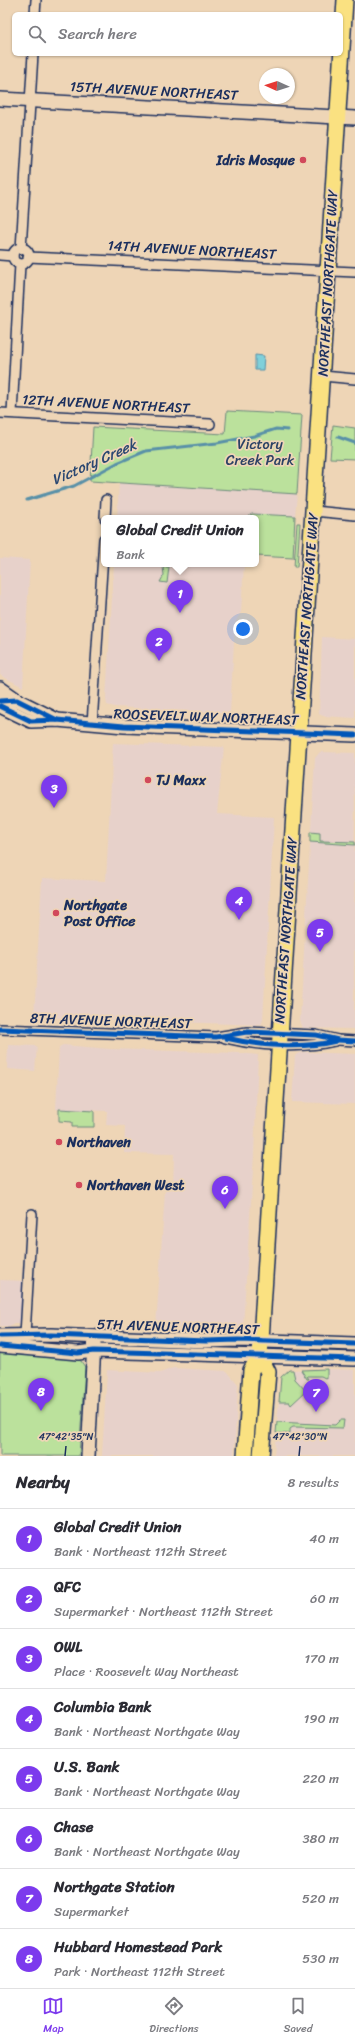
<!DOCTYPE html>
<meta charset="utf-8">
<style>
:root{--surface:#fff;--page:#f2f2f3;--text:#2b2b33;--muted:#7c7c81;--line:#e1e1e2;--accent:#7c3aed}
body{margin:0;font-family:Sriracha,sans-serif;background:var(--page);color:var(--text)}
.compass{position:absolute;left:259px;top:68px;width:36px;height:36px;border-radius:50%;background:var(--surface);box-shadow:0 1px 3px #0004;rotate:273deg}
.you{position:absolute;left:243px;top:629px;width:14px;height:14px;margin:-10px;border:3px solid #fff;border-radius:50%;background:#1a73e8;box-shadow:0 0 0 6px #1a73e833}
.badge{display:grid;place-items:center;width:26px;height:26px;border-radius:50%;background:var(--accent);color:#fff;font-size:13px;font-weight:700}
.pin{position:absolute;translate:-50% -33px;filter:drop-shadow(0 1px 2px #0008)}
.pin::after{content:'';position:absolute;top:21px;width:14px;height:12px;background:inherit;clip-path:polygon(0 0,100% 0,50% 100%)}
.popup{position:absolute;left:101px;top:515px;width:158px;height:52px;box-sizing:border-box;display:grid;place-content:center;border-radius:6px;background:var(--surface);filter:drop-shadow(0 1px 3px #0005);font-size:13px;white-space:nowrap;color:var(--muted)}
.popup b{font-size:15px;color:var(--text)}
.popup::after{content:'';position:absolute;left:50%;top:100%;margin-left:-8px;border:8px solid transparent;border-top-color:var(--surface)}
.list{margin:0;padding:0;list-style:none}
h2{display:flex;justify-content:space-between;align-items:center;height:52px;margin:0;padding:0 16px;font-size:17px}
h2 small{font-size:13px;font-weight:400;color:var(--muted)}
.list li{display:grid;grid-template-columns:26px 1fr auto;gap:12px;align-items:center;box-sizing:border-box;height:60px;padding:0 16px;border-top:1px solid var(--line)}
.list b{display:block;font-size:15px;white-space:nowrap}
.list p{margin:0;font-size:13px;white-space:nowrap;color:var(--muted)}
.list em{font-size:13px;font-style:normal;color:var(--muted)}
.icon{flex:none;width:22px;height:22px;fill:none;stroke:currentColor;stroke-width:2;stroke-linecap:round;stroke-linejoin:round}
.map{position:relative;flex:none;width:355px;height:1456px;overflow:hidden}
.search{position:absolute;background:var(--surface);box-shadow:0 1px 3px #0004;left:12px;right:12px;top:12px;height:44px;display:flex;align-items:center;gap:10px;box-sizing:border-box;padding:0 14px;border-radius:6px;color:var(--muted);font-size:15px}
.sheet{height:532px;background:var(--surface)}
nav{display:flex;justify-content:space-around;align-items:center;box-sizing:border-box;height:56px;border-top:1px solid var(--line);background:var(--surface);font-size:11px;color:var(--muted)}
nav a{display:grid;justify-items:center;gap:2px}
nav .on{color:var(--accent)}
.map>svg:first-child{display:block}
</style>
<div class="map">
<svg width="355" height="1456" viewBox="0 0 355 1456">
<rect width="100%" height="100%" fill="#eed5b6"/>
<filter id="ink" filterUnits="userSpaceOnUse"><feTurbulence type="fractalNoise" baseFrequency=".025" numOctaves="2"/><feDisplacementMap in="SourceGraphic" scale="8" xChannelSelector="R" yChannelSelector="G"/><feConvolveMatrix kernelMatrix="1 2 1 2 8 2 1 2 1" color-interpolation-filters="sRGB"/></filter>
<g filter="url(#ink)">
<!-- built -->
<g fill="#e7d1ca">
<polygon points="119,483 297,494 295,516 252,514 245,518 117,518"/>
<polygon points="0,558 30,560 23,687 0,675"/>
<polygon points="114,564 244,564 241,612 235,623 230,713 115,707 107,705 106,699"/>
<polygon points="322,637 355,639 355,718 323,716 319,714"/>
<polygon points="113,743 224,747 217,814 274,817 263,1020 261,1025 34,1017 42,878 106,881"/>
<polygon points="320,752 355,753 354,1029 303,1028 300,1021 315,758"/>
<polygon points="8,1045 37,1046 35,1071 7,1069"/>
<polygon points="63,1045 110,1049 239,1053 258,1055 254,1154 243,1327 241,1329 156,1327 165,1191 173,1189 174,1154 124,1153 125,1126 106,1125 107,1111 56,1109 59,1047"/>
<polygon points="303,1052 355,1054 355,1104 292,1102 295,1056 297,1054"/>
<polygon points="0,1280 28,1281 25,1323 13,1323 12,1326 0,1326"/>
<polygon points="173,1368 227,1371 238,1384 234,1456 102,1456 107,1370 160,1373"/>
<polygon points="327,1369 355,1370 355,1456 274,1456 281,1377 289,1370"/>
</g>
<!-- green -->
<g fill="#bbe19c" stroke="#6b887d">
<polygon points="227,411 302,415 297,494 90,481 93,427 225,434"/>
<polygon points="333,425 355,428 355,459 330,458"/>
<polygon points="252,514 295,516 293,558 256,556 256,518 245,518"/>
<polygon points="297,523 300,523 297,567 294,567"/>
<polygon points="163,567 169,567 167,583 160,582 164,575"/>
<polygon points="310,832 320,833 320,841 355,842 355,845 310,842"/>
<polygon points="59,1109 94,1111 94,1127 72,1127 72,1122 59,1121"/>
<polygon points="0,1352 75,1358 81,1361 85,1367 79,1456 0,1456"/>
<polygon points="327,1369 327,1379 321,1376 307,1376 309,1379 307,1379 301,1370"/>
<polygon points="289,1370 293,1370 295,1379 306,1391 291,1405 289,1402 279,1402 281,1377"/>
<polygon points="340,1420 344,1420 343,1428 293,1427 290,1429 290,1434 276,1433 277,1422 335,1425"/>
</g>
<!-- water -->
<polygon fill="#80d0da" stroke="#5890a8" points="255,355 264,356 263,370 255,370"/>
<g fill="none" stroke-linecap="round" stroke-linejoin="round">
<!-- stream -->
<g stroke="#5890a8" stroke-width="3">
<polyline points="338,437 355,443"/>
<polyline points="27,500 74,486 117,463 146,451 217,443 254,436 276,429 288,430"/>
</g>
<defs>
<g id="street">
<polyline points="35,14 36,0"/>
<circle cx="21" cy="256" r="8"/>
<polyline points="21,249 33,54"/>
<polyline points="0,255 13,256"/>
<polyline points="28,257 355,272"/>
<polyline points="323,376 355,379"/>
<polyline points="0,413 210,424"/>
<polyline points="12,413 20,264"/>
<polyline points="314,511 355,515"/>
<polyline points="105,518 106,500"/>
<polyline points="92,724 104,539"/>
<polyline points="0,1029 216,1037 247,1032 316,1035 338,1040 355,1041"/>
<path d="M225,1038c33,8 77,11 110,3"/>
<polyline points="25,1335 32,1214"/>
</g>
<g id="secondary">
<polyline points="0,99 355,118"/>
<polyline points="0,688 17,700"/>
<polyline points="0,701 17,700 57,720"/>
<polyline points="0,706 31,721 57,720 124,726 355,735"/>
<polyline points="0,1336 51,1335 206,1341 238,1340 355,1344"/>
<polyline points="0,1346 78,1353 94,1351 355,1359"/>
<polyline points="88,1456 94,1344"/>
</g>
<g id="primary">
<polyline points="260,1356 268,1372 261,1456"/>
<polyline points="245,1456 251,1370 260,1356 345,0"/>
</g>
</defs>
<!-- street casing -->
<use href="#street" stroke="#1b2f5e" stroke-width="12"/>
<!-- secondary casing -->
<use href="#secondary" stroke="#1b2f5e" stroke-width="16"/>
<!-- primary casing -->
<use href="#primary" stroke="#1b2f5e" stroke-width="18"/>
<!-- street -->
<use href="#street" stroke="#eed5b6" stroke-width="9"/>
<!-- secondary -->
<use href="#secondary" stroke="#eed5b6" stroke-width="13"/>
<!-- primary -->
<use href="#primary" stroke="#fae181" stroke-width="15"/>
<defs>
<g id="cycleway">
<polyline points="0,701 17,700 57,720"/>
<polyline points="0,706 31,721 57,720 124,726 355,735"/>
<polyline points="0,1029 216,1037 247,1032 316,1035 338,1040 355,1041"/>
<path d="M226,1038c33,8 77,11 110,3"/>
<polyline points="0,1336 51,1335 206,1341 238,1340 355,1344"/>
<polyline points="0,1346 78,1353 94,1351 355,1359"/>
</g>
</defs>
<!-- cycleway casing -->
<use href="#cycleway" stroke="#eed5b6" stroke-width="8"/>
<!-- cycleway -->
<use href="#cycleway" stroke="#0057b8" stroke-width="5"/>
</g>
</g>
<!-- ticks -->
<path fill="none" stroke="#1b2f5e" stroke-width="1.5" d="M65,1456l1,-10M299,1456l1,-10"/>
<!-- markers -->
<g fill="#d1495b" stroke="#eed5b6" stroke-width="1.5">
<circle cx="303" cy="160" r="4"/>
<circle cx="148" cy="780" r="4"/>
<circle cx="56" cy="913" r="4"/>
<circle cx="59" cy="1142" r="4"/>
<circle cx="79" cy="1185" r="4"/>
</g>
<g text-anchor="middle" dominant-baseline="central" stroke-width="3.5" stroke-linejoin="round" paint-order="stroke">
<!-- street labels -->
<g font-size="14" fill="#1b2f5e" stroke="#eed5b6">
<text transform="translate(154 91) rotate(3)">15TH AVENUE NORTHEAST</text>
<text transform="translate(192 250) rotate(3)">14TH AVENUE NORTHEAST</text>
<text transform="translate(328 283) rotate(-87)">NORTHEAST NORTHGATE WAY</text>
<text transform="translate(106 404) rotate(3)">12TH AVENUE NORTHEAST</text>
<text transform="translate(307 606) rotate(-86)">NORTHEAST NORTHGATE WAY</text>
<text transform="translate(206 717) rotate(2)">ROOSEVELT WAY NORTHEAST</text>
<text transform="translate(286 930) rotate(-86)">NORTHEAST NORTHGATE WAY</text>
<text transform="translate(111 1021) rotate(2)">8TH AVENUE NORTHEAST</text>
<text transform="translate(178 1327) rotate(2)">5TH AVENUE NORTHEAST</text>
</g>
<!-- poi labels -->
<g font-size="14" font-weight="bold" fill="#1b2f5e" stroke="#eed5b6" text-anchor="start">
<text x="295" y="160" text-anchor="end">Idris Mosque</text>
<text x="156" y="780">TJ Maxx</text>
<text x="64" y="905">Northgate<tspan x="64" dy="16">Post Office</tspan></text>
<text x="67" y="1142">Northaven</text>
<text x="87" y="1185">Northaven West</text>
</g>
<!-- park labels -->
<g font-size="14" fill="#2b4164" stroke="#eed5b6">
<text x="260" y="444">Victory<tspan x="260" dy="16">Creek Park</tspan></text>
</g>
<!-- water labels -->
<g font-size="15" font-style="italic" fill="#2a4771" stroke="#eed5b6">
<text transform="translate(94 462) rotate(-24)">Victory Creek</text>
</g>
</g>
<g font-size="10" text-anchor="middle" fill="#1b2f5e" stroke="#eed5b6" stroke-width="3.5" stroke-linejoin="round" paint-order="stroke">
<text x="66" y="1440">47°42'35"N</text>
<text x="300" y="1440">47°42'30"N</text>
</g>
</svg>
<svg class="compass" viewBox="-18 -18 36 36"><path d="M0-13l5 13h-10z" fill="#e53935"/><path d="M0 13l5-13h-10z" fill="#7c7c81"/></svg>
<div class="you"></div>
<div class="pin badge" style="left:180px;top:613px">1</div>
<div class="popup"><b>Global Credit Union</b>Bank</div>
<div class="pin badge" style="left:159px;top:661px">2</div>
<div class="pin badge" style="left:54px;top:808px">3</div>
<div class="pin badge" style="left:239px;top:920px">4</div>
<div class="pin badge" style="left:320px;top:952px">5</div>
<div class="pin badge" style="left:225px;top:1209px">6</div>
<div class="pin badge" style="left:316px;top:1412px">7</div>
<div class="pin badge" style="left:41px;top:1411px">8</div>
<div class="search"><svg class="icon" aria-label="search" viewBox="0 0 24 24"><circle cx="10" cy="10" r="6"/><path d="M15 15l6 6"/></svg>Search here</div>
</div>
<section class="sheet">
<h2>Nearby<small>8 results</small></h2>
<ul class="list">
<li><span class="badge">1</span><div><b>Global Credit Union</b><p>Bank · Northeast 112th Street</p></div><em>40 m</em></li>
<li><span class="badge">2</span><div><b>QFC</b><p>Supermarket · Northeast 112th Street</p></div><em>60 m</em></li>
<li><span class="badge">3</span><div><b>OWL</b><p>Place · Roosevelt Way Northeast</p></div><em>170 m</em></li>
<li><span class="badge">4</span><div><b>Columbia Bank</b><p>Bank · Northeast Northgate Way</p></div><em>190 m</em></li>
<li><span class="badge">5</span><div><b>U.S. Bank</b><p>Bank · Northeast Northgate Way</p></div><em>220 m</em></li>
<li><span class="badge">6</span><div><b>Chase</b><p>Bank · Northeast Northgate Way</p></div><em>380 m</em></li>
<li><span class="badge">7</span><div><b>Northgate Station</b><p>Supermarket</p></div><em>520 m</em></li>
<li><span class="badge">8</span><div><b>Hubbard Homestead Park</b><p>Park · Northeast 112th Street</p></div><em>530 m</em></li>
</ul>
</section>
<nav>
<a class="on"><svg class="icon" aria-label="map" viewBox="0 0 24 24"><path d="M3 6l6-2 6 2 6-2v14l-6 2-6-2-6 2zM9 4v14M15 6v14"/></svg>Map</a>
<a><svg class="icon" aria-label="directions" viewBox="0 0 24 24"><path d="M12 3l9 9-9 9-9-9zM9 14v-3h6M13 9l2 2-2 2"/></svg>Directions</a>
<a><svg class="icon" aria-label="saved" viewBox="0 0 24 24"><path d="M7 4h10v16l-5-4-5 4z"/></svg>Saved</a>
</nav>
